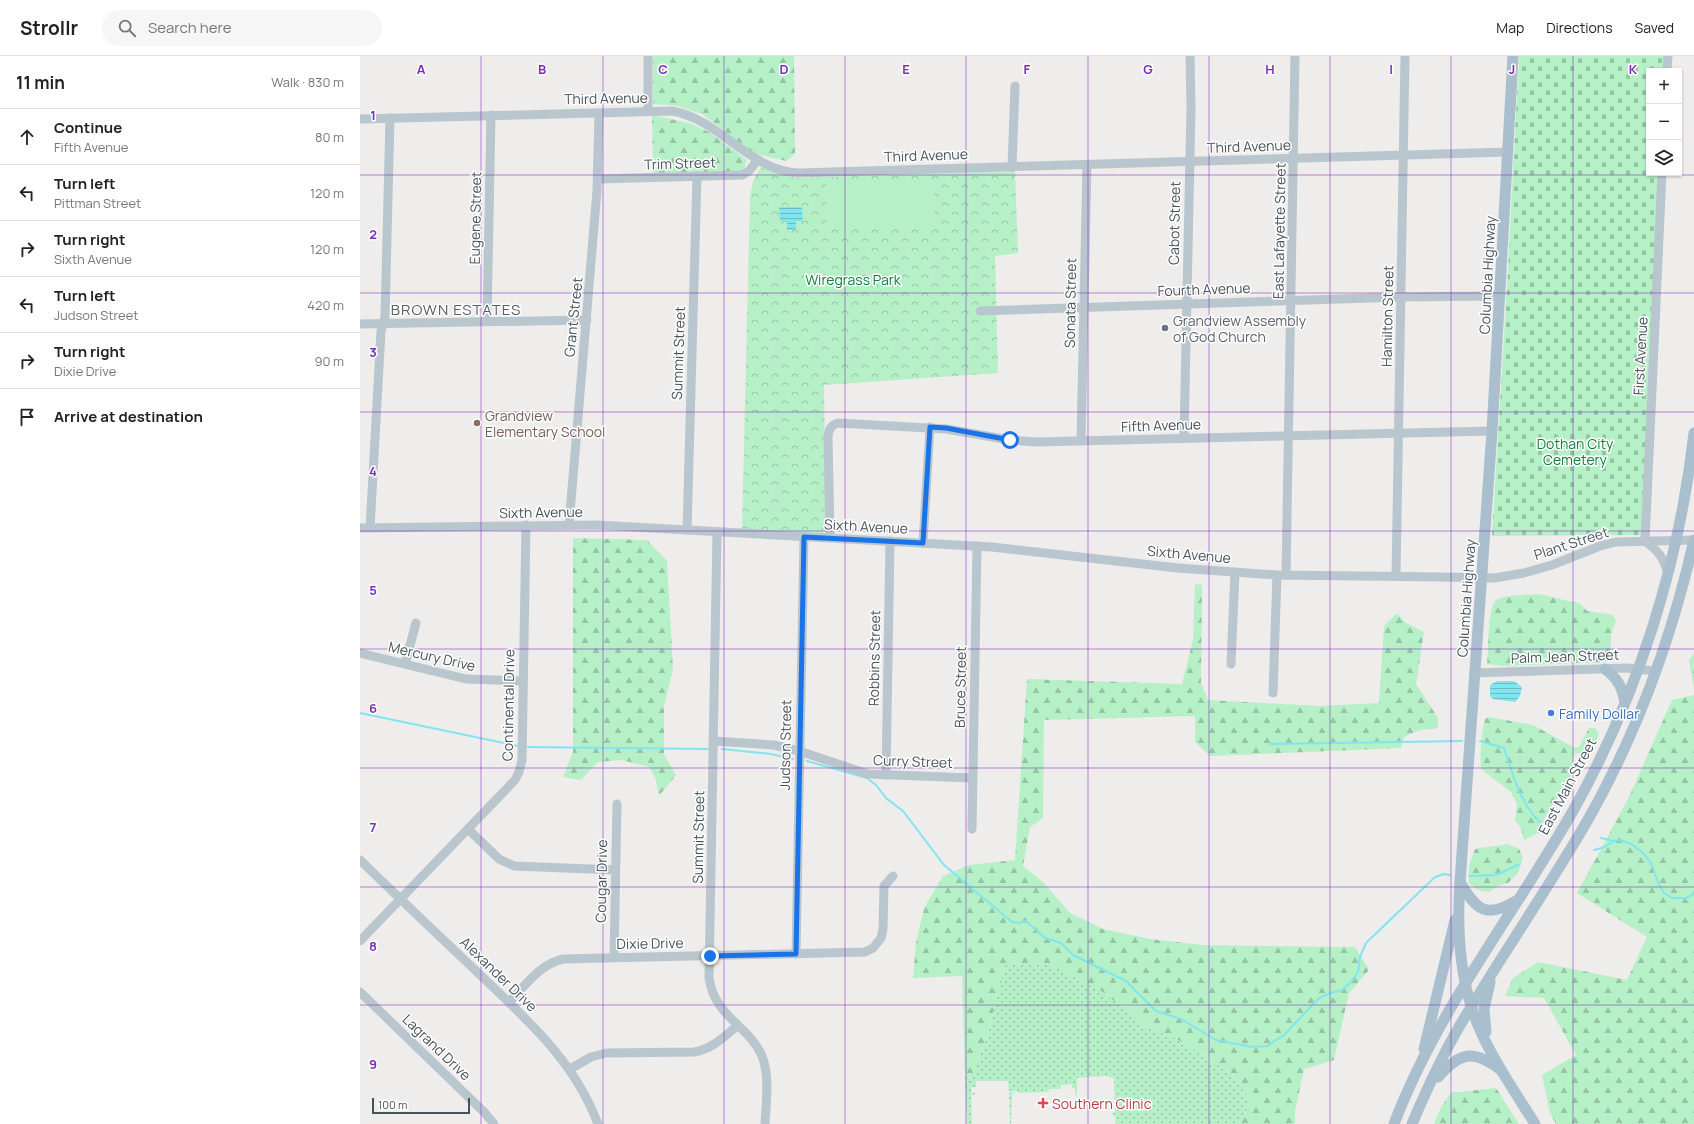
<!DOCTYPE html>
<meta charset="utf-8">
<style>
:root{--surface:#fff;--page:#f6f6f6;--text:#222;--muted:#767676;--line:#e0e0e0}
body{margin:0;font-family:Manrope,sans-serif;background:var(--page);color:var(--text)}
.controls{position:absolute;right:12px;top:12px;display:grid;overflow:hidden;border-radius:0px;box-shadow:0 1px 3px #0004}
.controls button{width:36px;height:36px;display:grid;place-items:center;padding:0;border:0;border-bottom:1px solid var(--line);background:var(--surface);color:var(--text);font:20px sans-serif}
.scale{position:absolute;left:12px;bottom:10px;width:98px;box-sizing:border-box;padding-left:4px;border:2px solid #44525a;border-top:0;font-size:11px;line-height:14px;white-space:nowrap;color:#44525a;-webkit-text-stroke:3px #fff;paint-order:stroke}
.stop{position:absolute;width:12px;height:12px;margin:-9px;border:3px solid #1a73e8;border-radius:50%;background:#fff}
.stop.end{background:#1a73e8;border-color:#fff;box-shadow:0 1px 4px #0008}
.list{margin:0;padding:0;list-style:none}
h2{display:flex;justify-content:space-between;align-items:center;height:52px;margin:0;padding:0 16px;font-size:17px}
h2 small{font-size:13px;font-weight:400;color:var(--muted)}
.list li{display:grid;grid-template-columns:26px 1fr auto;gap:12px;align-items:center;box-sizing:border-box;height:56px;padding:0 16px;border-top:1px solid var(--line)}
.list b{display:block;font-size:15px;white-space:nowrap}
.list p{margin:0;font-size:13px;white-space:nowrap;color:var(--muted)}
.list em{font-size:13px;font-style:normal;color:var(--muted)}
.icon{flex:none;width:22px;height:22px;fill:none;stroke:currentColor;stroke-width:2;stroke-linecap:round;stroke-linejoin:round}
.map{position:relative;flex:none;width:1334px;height:1068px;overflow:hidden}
header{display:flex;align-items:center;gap:24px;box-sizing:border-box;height:56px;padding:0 20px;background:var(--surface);border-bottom:1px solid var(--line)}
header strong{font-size:19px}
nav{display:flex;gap:22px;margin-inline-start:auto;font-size:14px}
.search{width:280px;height:36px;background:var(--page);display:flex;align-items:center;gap:10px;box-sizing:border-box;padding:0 14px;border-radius:22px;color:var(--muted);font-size:15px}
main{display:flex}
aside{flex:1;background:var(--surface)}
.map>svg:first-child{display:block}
</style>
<header>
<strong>Strollr</strong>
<div class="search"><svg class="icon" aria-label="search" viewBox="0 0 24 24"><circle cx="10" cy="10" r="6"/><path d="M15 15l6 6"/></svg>Search here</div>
<nav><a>Map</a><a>Directions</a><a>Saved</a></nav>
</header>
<main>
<aside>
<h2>11 min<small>Walk · 830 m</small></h2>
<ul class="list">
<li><svg class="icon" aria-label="ahead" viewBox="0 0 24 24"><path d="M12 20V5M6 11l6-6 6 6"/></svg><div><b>Continue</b><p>Fifth Avenue</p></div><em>80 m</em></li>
<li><svg class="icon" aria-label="left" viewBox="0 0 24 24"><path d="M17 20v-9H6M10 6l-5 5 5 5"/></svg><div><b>Turn left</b><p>Pittman Street</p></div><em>120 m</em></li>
<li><svg class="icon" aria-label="right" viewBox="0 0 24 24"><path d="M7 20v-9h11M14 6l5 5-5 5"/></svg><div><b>Turn right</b><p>Sixth Avenue</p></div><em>120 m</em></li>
<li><svg class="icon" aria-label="left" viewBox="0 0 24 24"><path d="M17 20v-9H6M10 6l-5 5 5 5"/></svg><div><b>Turn left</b><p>Judson Street</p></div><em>420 m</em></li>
<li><svg class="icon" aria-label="right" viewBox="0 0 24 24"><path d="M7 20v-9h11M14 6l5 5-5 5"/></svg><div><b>Turn right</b><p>Dixie Drive</p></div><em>90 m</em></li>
<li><svg class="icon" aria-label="arrive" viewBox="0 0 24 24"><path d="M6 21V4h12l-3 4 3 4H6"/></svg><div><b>Arrive at destination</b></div></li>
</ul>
</aside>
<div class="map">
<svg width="1334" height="1068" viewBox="0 0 1334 1068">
<defs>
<pattern id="grass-dots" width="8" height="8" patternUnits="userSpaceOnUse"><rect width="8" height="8" fill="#b6f0c7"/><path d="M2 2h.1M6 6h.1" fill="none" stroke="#96c5a5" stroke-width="1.8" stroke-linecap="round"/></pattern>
<pattern id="forest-firs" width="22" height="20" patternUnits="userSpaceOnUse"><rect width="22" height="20" fill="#b6f0c7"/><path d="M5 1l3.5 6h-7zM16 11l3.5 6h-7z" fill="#96c5a5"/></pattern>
<pattern id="cemetery-stones" width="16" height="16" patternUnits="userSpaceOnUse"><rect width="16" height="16" fill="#b6f0c7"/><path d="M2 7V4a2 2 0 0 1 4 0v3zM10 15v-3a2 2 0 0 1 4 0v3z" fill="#96c5a5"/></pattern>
<pattern id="park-crowns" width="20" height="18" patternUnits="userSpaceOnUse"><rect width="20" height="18" fill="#b6f0c7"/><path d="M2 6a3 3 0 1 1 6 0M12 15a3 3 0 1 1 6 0" fill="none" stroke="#96c5a5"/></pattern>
<pattern id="water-rules" width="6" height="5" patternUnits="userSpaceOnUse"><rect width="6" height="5" fill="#81e5f0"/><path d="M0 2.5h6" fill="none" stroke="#6bbcc5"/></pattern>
</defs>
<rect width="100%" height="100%" fill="#efecec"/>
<!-- grass -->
<g fill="url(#grass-dots)">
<polygon points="646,907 691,909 741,935 769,956 783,970 815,982 869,1016 883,1031 889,1046 885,1059 876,1068 755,1068 755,1059 750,1058 755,1056 754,1022 745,1020 717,1022 717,1039 715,1039 715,1032 712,1032 712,1028 701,1029 701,1033 689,1033 689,1036 658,1037 658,1035 649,1035 648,1025 616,1025 616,1031 611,1031 611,1036 617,1038 611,1039 612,1068 607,1068 605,1022 613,1019 627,980"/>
<polygon points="649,1036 657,1036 652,1037 651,1068 650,1068"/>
</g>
<!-- forest -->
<g fill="url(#forest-firs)">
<polygon points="293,0 434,0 435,98 426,105 393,97 342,58 318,50 293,48"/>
<polygon points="292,59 329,67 349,76 386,103 385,111 382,115 293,117"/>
<polygon points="213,482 287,484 307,505 313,614 304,650 304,699 316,719 299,740 296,724 289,711 262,704 238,706 221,724 203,721 213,696"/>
<polygon points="835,528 842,529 841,627 848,644 960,650 1019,647 1024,570 1037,557 1046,567 1064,576 1056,628 1078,662 1078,672 1060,674 1044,681 1041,692 850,700 835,686 835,660 684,664 683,762 670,771 663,810 683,826 710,857 743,873 790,883 842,889 995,891 1009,914 989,937 974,1004 944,1013 935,1055 935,1068 876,1068 885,1059 889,1046 883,1031 869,1016 815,982 783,970 769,956 741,935 691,909 646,907 627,980 613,1020 605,1022 602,920 553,922 556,887 564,852 583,820 609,809 655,804 667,623 822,628 833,584"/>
<path d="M1179,538l42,10 6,7 26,4 3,6 -5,13v21l-4,7 -104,4 -16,-2c2,-13 0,-57 9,-64 9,-6 33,-5 43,-6z"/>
<polygon points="1334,597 1334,633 1329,604"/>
<polygon points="1334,639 1334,1068 1196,1068 1190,1057 1182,1019 1216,999 1184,942 1145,940 1153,922 1178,906 1267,924 1287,881 1217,837 1269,741 1312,644"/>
<path d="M1129,661l44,8 42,23 4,-1 10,-19h6l4,5 -9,21 -15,-1 -3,10 5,3 -32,51 -3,14 -18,9 -3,-12 -6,-7 2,-17 -6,-12 -30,-23c-1,-17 0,-33 4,-50z"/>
<path d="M1147,788l12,5 4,9 -6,16 -9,9 -10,3 -9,6 -8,-1 -12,-7v-19l6,-16c11,-3 21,-2 32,-5z"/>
<polygon points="1136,1032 1159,1068 1074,1068 1081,1051 1091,1037"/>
</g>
<!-- cemetery -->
<polygon fill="url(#cemetery-stones)" points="1159,0 1311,0 1311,15 1289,15 1289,117 1306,117 1289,479 1132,480 1148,214"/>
<!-- park -->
<polygon fill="url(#park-crowns)" points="401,111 430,121 438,122 655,115 658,197 635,200 638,317 464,329 466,474 463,477 382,473 390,141 393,125"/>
<!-- pitch -->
<polygon fill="#b6f0c7" points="574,124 575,170 467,173 466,127"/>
<!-- water -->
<g fill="url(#water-rules)">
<polygon points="419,151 442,151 443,165 436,165 436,174 427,174 427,165 420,165"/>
<polygon points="1137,625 1154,625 1162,631 1160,640 1155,646 1133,643 1130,640 1130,629"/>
</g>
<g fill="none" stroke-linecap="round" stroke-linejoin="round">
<!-- stream -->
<g stroke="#81e5f0" stroke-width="2">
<polyline points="0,657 158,690"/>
<path d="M1120,685l24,7c8,25 18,60 39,77"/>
<polyline points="910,688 1102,685"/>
<polyline points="168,691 348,693"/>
<polyline points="362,693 411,698 433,703"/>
<polyline points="447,705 507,722 516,729 526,742 543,755 584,809 652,866 660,867 666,865 685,882 701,887 713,899 766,925 796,955 821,963 856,984 892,991 907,990 924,979 958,943 968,938 982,934 991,926 998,916 1000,901 1006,887 1075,821 1084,818 1090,819"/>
<polyline points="1241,782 1253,785"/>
<polyline points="1234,794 1245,791 1253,785 1261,784 1271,788 1282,796 1291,807 1299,829 1304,837 1312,842 1326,842 1334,838"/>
<polyline points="1109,820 1136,819 1160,808"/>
</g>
<!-- minor -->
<g stroke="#b9c6cd" stroke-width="9">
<polyline points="1307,15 1308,0"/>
<polyline points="288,55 288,0"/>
<path d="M0,63l312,-8c48,8 77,60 127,62l709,-21"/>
<polyline points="652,111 655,30"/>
<path d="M1302,117l-17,368c14,11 18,15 23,33"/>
<polyline points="238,123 382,119 389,115 397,105"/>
<polyline points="620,255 1041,241 1141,240"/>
<polyline points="127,265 131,59"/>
<polyline points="0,268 227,264"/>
<polyline points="824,382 831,51 830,0"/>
<polyline points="721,385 727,109"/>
<polyline points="209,469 237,134 239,57"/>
<polyline points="0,472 237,469 632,491 818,512 917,519 1081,521 1134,522 1164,517 1192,509 1240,490 1256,486 1334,484"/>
<polyline points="10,472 21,275 25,261 30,62"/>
<polyline points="327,474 337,120"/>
<path d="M357,476l-8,446c6,40 39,46 53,78 8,20 4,47 3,68"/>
<path d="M470,482l-2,-102c1,-7 3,-11 10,-13l108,6 64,11 26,2 456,-11"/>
<polyline points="563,487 570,371"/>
<polyline points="926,519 935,0"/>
<polyline points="1036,520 1045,0"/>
<polyline points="0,597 106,623 163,625"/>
<polyline points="45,608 56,567"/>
<polyline points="871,608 875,516"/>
<polyline points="1115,617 1267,612 1296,615"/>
<polyline points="913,637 917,519"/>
<polyline points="353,685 414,689 439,695 508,718 612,722"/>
<polyline points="526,719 530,485"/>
<polyline points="108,773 139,803 154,810 255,814"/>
<polyline points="612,773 617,490"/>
<path d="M0,804c38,37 76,73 114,109 50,48 99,89 124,155"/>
<polyline points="0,885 155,724 159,716 162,704 166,469"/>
<polyline points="436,898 444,481"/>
<polyline points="254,901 257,748"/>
<polyline points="0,936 124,1056 134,1068"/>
<path d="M149,946c16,-16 31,-38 54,-43l302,-7 8,-4 8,-10 2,-9 1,-43 9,-10"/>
<path d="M210,1013l21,-12 15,-4 88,-1c18,-3 30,-15 43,-26"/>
</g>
<!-- major -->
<g stroke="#aabfcd" stroke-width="11">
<path d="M1153,0l-21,375 -32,451c-3,41 -1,84 11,124 13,42 41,81 64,118"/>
<path d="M1245,613c13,10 17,18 20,33"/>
<path d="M1100,826c16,28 26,37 56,19"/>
<polyline points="1126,976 1124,953 1130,926"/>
<polyline points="1064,993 1095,864"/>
<path d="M1078,1021c22,-25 35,-28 63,-7"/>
<path d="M1034,1068c43,-114 120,-209 180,-315 65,-116 105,-245 120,-376"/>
<path d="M1052,1068c14,-33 29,-66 47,-97 42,-71 89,-138 130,-209 49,-87 83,-181 105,-278"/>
</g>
</g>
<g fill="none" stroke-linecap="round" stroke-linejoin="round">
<!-- route -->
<polyline stroke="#1a73e8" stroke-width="5" points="350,900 436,898 444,481 563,487 570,371 586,372 650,384"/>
</g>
<!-- grid -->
<path fill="none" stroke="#7b2cbf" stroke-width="1" stroke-opacity="0.55" d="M121,0v1068M243,0v1068M364,0v1068M485,0v1068M606,0v1068M728,0v1068M849,0v1068M970,0v1068M1091,0v1068M1213,0v1068M0,119h1334M0,237h1334M0,356h1334M0,475h1334M0,593h1334M0,712h1334M0,831h1334M0,949h1334"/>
<!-- markers -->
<circle fill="#6b7280" stroke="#fff" stroke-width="1.5" cx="805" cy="272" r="4"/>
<circle fill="#8d6e63" stroke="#fff" stroke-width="1.5" cx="117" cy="367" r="4"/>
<circle fill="#3f7fe0" stroke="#fff" stroke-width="1.5" cx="1191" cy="657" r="4"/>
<path fill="#e0444e" stroke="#fff" stroke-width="1.5" d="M681 1041h4v4h4v4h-4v4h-4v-4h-4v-4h4z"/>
<g text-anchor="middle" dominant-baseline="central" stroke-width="3" stroke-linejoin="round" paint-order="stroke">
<!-- street labels -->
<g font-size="14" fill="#44525a" stroke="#fff">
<text transform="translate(246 42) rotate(-1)">Third Avenue</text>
<text transform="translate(889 90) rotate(-2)">Third Avenue</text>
<text transform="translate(566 99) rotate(-2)">Third Avenue</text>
<text transform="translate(320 107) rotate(-2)">Trim Street</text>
<text transform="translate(115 162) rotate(-89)">Eugene Street</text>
<text transform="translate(814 167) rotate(-89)">Cabot Street</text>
<text transform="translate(919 175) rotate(-89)">East Lafayette Street</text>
<text transform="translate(1127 219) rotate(-87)">Columbia Highway</text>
<text transform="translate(844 233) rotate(-2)">Fourth Avenue</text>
<text transform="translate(710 247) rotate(-89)">Sonata Street</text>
<text transform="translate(1027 260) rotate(-89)">Hamilton Street</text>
<text transform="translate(213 261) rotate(-84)">Grant Street</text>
<text transform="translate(318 297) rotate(-88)">Summit Street</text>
<text transform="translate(1280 300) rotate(-87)">First Avenue</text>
<text transform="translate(801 369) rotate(-2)">Fifth Avenue</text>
<text transform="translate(181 456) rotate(-1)">Sixth Avenue</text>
<text transform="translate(506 470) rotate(3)">Sixth Avenue</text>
<text transform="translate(1211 487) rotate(-18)">Plant Street</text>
<text transform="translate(829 498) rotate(5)">Sixth Avenue</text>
<text transform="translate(1106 542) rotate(-86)">Columbia Highway</text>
<text transform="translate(72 600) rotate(13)">Mercury Drive</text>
<text transform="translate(1205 600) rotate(-2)">Palm Jean Street</text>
<text transform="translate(514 602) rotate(-89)">Robbins Street</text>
<text transform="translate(600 631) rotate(-89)">Bruce Street</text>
<text transform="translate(148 649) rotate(-89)">Continental Drive</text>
<text transform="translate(425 689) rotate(-89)">Judson Street</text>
<text transform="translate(553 705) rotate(2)">Curry Street</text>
<text transform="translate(1207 730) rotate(-62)">East Main Street</text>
<text transform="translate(338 781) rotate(-89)">Summit Street</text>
<text transform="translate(241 825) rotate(-89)">Cougar Drive</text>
<text transform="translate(290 887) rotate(-1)">Dixie Drive</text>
<text transform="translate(139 918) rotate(44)">Alexander Drive</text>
<text transform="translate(77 991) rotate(44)">Lagrand Drive</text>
</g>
<!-- park labels -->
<g font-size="14" fill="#117e3c" stroke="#fff">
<text x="493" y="223">Wiregrass Park</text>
<text x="1215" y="387">Dothan City<tspan x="1215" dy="16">Cemetery</tspan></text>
</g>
<!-- worship labels -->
<g font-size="14" fill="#5b616d" stroke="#fff" text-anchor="start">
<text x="813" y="264">Grandview Assembly<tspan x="813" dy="16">of God Church</tspan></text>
</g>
<!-- education labels -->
<g font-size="14" fill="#785e54" stroke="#fff" text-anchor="start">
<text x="125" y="359">Grandview<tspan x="125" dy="16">Elementary School</tspan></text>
</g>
<!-- shop labels -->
<g font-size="14" fill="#366cbe" stroke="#fff" text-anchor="start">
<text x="1199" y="657">Family Dollar</text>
</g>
<!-- health labels -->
<g font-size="14" fill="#be3a42" stroke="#fff" text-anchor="start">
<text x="692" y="1047">Southern Clinic</text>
</g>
<!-- neighbourhood labels -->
<g font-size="15" letter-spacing="1" fill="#585d61" stroke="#fff">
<text x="96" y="253">BROWN ESTATES</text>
</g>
</g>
<g font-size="13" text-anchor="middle" font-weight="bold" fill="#7b2cbf" stroke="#fff" stroke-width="3" stroke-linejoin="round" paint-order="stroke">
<text x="61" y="18">A</text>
<text x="182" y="18">B</text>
<text x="303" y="18">C</text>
<text x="424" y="18">D</text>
<text x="546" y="18">E</text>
<text x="667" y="18">F</text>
<text x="788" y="18">G</text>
<text x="910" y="18">H</text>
<text x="1031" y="18">I</text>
<text x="1152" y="18">J</text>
<text x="1273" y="18">K</text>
<text x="13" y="64">1</text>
<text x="13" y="183">2</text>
<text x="13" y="301">3</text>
<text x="13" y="420">4</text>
<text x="13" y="539">5</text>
<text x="13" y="657">6</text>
<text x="13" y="776">7</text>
<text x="13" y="895">8</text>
<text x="13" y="1013">9</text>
</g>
</svg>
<div class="controls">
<button>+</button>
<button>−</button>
<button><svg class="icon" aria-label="layers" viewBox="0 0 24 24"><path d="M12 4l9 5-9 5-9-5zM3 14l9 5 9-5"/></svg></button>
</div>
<div class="scale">100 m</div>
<div class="stop" style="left:650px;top:384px"></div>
<div class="stop end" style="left:350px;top:900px"></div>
</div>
</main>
